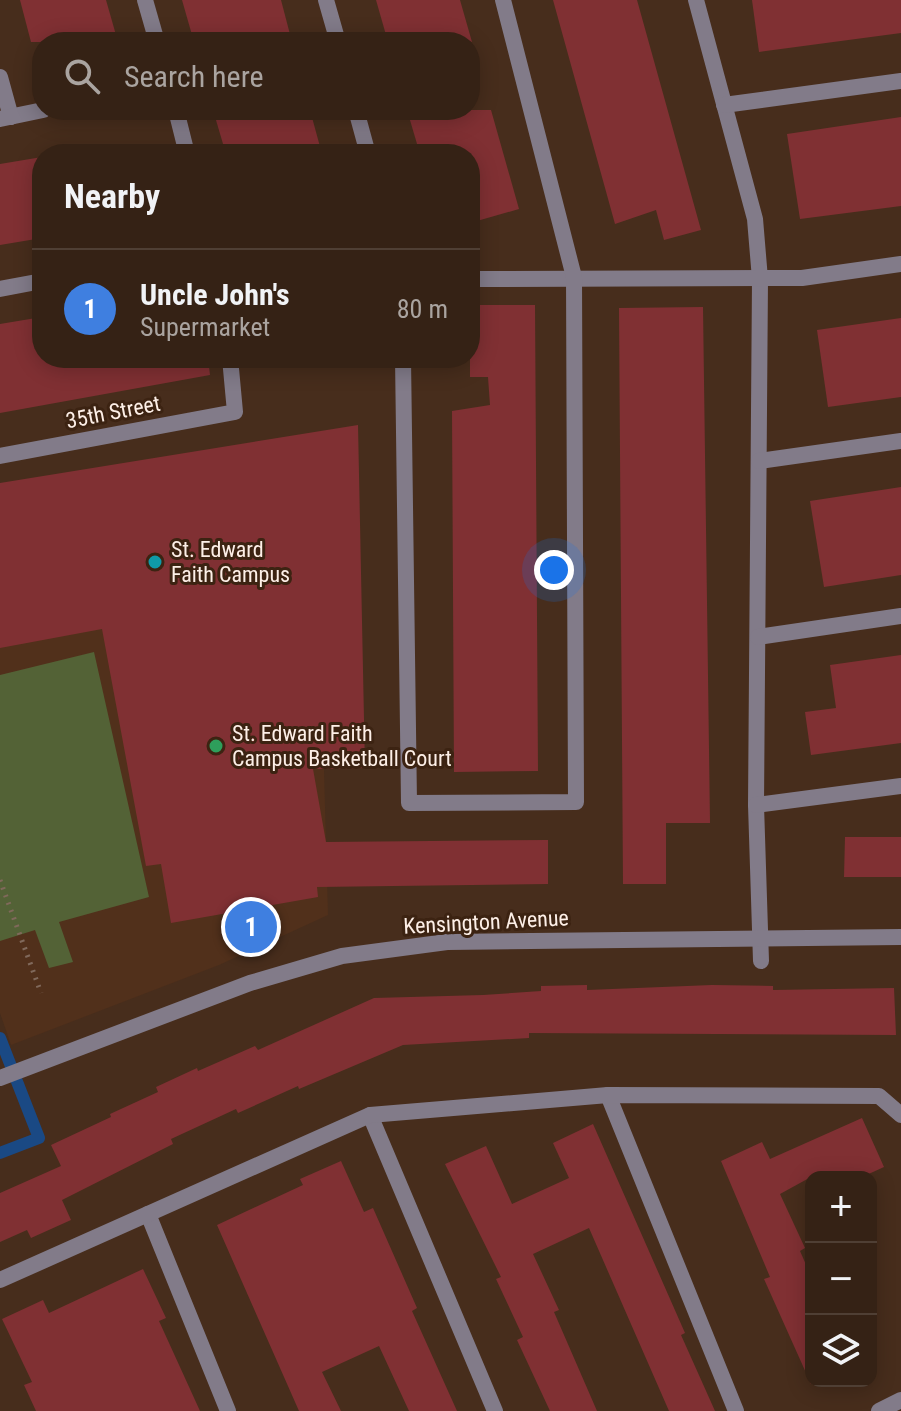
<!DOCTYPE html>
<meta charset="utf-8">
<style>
:root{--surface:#352215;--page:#3d2a1e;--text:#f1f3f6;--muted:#aaa4a0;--line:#4f3f34;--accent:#ea580c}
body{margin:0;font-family:"Roboto Condensed",sans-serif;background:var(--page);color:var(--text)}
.controls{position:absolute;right:24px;bottom:24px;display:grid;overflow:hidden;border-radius:16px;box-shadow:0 4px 20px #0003}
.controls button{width:72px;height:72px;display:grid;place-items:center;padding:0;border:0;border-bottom:2px solid var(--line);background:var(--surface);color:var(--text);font:40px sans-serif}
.you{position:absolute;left:554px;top:570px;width:28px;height:28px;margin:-20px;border:6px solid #fff;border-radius:50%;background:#1a73e8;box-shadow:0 0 0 12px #1a73e833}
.badge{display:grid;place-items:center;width:52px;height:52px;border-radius:50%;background:var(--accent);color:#fff;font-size:26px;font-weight:700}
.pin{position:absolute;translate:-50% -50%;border:4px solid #fff;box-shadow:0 2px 8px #0006}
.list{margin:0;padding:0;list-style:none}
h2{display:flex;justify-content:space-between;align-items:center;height:104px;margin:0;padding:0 32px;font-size:34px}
h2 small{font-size:26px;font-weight:400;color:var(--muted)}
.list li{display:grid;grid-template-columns:52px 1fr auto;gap:24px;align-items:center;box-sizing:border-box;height:120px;padding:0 32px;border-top:2px solid var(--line)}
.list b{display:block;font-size:30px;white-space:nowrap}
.list p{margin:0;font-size:26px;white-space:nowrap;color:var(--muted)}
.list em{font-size:26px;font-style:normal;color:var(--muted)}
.icon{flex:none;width:44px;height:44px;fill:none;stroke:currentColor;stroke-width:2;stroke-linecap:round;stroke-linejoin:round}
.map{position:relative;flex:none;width:901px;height:1411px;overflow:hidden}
.search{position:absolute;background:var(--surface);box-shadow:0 4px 20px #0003;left:32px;top:32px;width:448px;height:88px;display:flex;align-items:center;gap:20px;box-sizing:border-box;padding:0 28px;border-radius:32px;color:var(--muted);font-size:30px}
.panel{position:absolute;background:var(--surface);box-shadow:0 4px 20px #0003;left:32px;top:144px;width:448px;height:224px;border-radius:32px}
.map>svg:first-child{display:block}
</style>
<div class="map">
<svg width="901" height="1411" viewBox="0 0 901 1411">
<rect width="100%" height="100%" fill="#472d1c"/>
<!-- built -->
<polygon fill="#51301b" points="316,481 328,915 219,965 11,1045 0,1013 0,532"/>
<!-- green -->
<polygon fill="#536236" points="94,652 149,897 59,922 73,962 49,968 35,930 0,941 0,675"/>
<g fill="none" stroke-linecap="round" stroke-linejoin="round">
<!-- stream -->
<polyline stroke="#1a4984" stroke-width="12" points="0,1038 39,1138 0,1153"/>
</g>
<!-- building -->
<g fill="#803033">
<polygon points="20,0 106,0 118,42 31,42"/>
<polygon points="182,0 281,0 292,42 194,42"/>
<polygon points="376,0 460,0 472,42 388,42"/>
<polygon points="553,0 637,0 701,230 664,240 656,210 615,224"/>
<polygon points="752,0 901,0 901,33 759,52"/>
<polygon points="213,110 310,110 322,154 226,154"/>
<polygon points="407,110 491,110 519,209 470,223 470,154 420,154"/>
<polygon points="901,117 901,206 800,219 787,134"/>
<polygon points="42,157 42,238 0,245 0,164"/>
<polygon points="470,305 535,305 538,771 454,772 452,411 490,405 488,377 470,377"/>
<polygon points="703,307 710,823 666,823 666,884 623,884 619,308"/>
<polygon points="42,317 42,358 208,358 210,375 0,413 0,324"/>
<polygon points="901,318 901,397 828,407 817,330"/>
<polygon points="358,425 365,768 313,769 326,842 548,840 548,884 317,887 318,897 171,923 161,864 146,866 102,629 0,648 0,483"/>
<polygon points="901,487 901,575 824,587 810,501"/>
<polygon points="901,655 901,743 811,755 805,712 836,708 830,665"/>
<polygon points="845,837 901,837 901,877 844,877"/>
<polygon points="587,985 587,990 712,985 773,986 773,990 894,988 896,1035 529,1033 529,1038 403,1045 299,1089 298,1086 238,1113 236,1109 171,1139 173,1144 62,1200 71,1220 31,1238 27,1230 0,1242 0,1193 61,1166 51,1145 111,1117 110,1114 158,1092 156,1087 197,1068 198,1071 255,1046 258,1050 374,998 483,995 541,991 541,986"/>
<polygon points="862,1118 884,1167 862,1177 811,1177 780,1194 805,1248 800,1251 811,1276 811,1384 764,1279 770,1277 721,1161 762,1142 770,1159"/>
<polygon points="593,1124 685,1333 681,1335 715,1411 669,1411 589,1228 533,1254 559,1310 554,1312 597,1411 550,1411 517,1340 523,1337 496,1279 501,1277 445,1164 486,1146 512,1204 569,1178 553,1143"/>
<polygon points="341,1161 364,1212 373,1208 417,1308 412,1311 457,1411 409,1411 379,1346 322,1372 341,1411 299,1411 217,1225 303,1185 300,1179"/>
<polygon points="143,1269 166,1318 159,1321 200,1411 36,1411 24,1385 32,1382 2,1319 43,1300 49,1313"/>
</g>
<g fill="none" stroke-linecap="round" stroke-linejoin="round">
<!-- path -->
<polyline stroke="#80695b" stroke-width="5" stroke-dasharray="2 6" stroke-linecap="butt" points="0,880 41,993"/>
<!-- minor -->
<g stroke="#827b89" stroke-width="16">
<polyline points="145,0 157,42"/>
<polyline points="326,0 338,42"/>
<polyline points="696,0 755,219 760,279 756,805 761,961"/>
<polyline points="0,77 11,117"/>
<polyline points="724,105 901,81"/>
<polyline points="176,110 187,154"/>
<polyline points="356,110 368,154"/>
<polyline points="0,119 43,110"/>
<polyline points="470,279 802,278 901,264"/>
<polyline points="0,289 42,281"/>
<polyline points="403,358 409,803 576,802 574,277 503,0"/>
<polyline points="0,456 235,412 230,358"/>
<polyline points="759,461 901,441"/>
<polyline points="758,637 901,616"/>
<polyline points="756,805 901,786"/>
<polyline points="608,1095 736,1411"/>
<polyline points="370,1115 495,1411"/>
<polyline points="148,1214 228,1411"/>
<polyline points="0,1280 370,1115 608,1095 879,1096 901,1115"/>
<polyline points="879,1411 901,1400"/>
</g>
<!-- tertiary -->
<polyline stroke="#827b89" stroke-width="16" points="0,1078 250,983 342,956 447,942 901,937"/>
</g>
<!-- markers -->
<circle fill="#0f9aa8" stroke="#3c2312" stroke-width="3" cx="155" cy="562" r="8"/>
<circle fill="#2e9e5b" stroke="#3c2312" stroke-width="3" cx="216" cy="746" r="8"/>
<g text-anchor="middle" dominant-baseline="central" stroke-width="6" stroke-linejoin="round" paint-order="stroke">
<!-- street labels -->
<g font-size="22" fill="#fdefe7" stroke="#3c2312">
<text transform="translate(113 412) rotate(-11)">35th Street</text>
<text transform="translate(486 922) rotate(-3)">Kensington Avenue</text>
</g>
<!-- poi labels -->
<g font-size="22" fill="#fdefe7" stroke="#3c2312" text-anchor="start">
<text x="171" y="549">St. Edward<tspan x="171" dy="25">Faith Campus</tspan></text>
<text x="232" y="733">St. Edward Faith<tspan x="232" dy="25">Campus Basketball Court</tspan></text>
</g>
</g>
</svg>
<div class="controls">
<button>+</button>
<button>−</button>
<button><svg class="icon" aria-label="layers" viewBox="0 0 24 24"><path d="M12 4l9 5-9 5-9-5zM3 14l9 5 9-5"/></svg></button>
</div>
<div class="you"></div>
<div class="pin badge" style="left:251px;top:927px;background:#3f7fe0">1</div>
<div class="search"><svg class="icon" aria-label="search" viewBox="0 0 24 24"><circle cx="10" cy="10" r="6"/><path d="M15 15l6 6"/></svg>Search here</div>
<section class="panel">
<h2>Nearby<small></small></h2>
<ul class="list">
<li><span class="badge" style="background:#3f7fe0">1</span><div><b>Uncle John's</b><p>Supermarket</p></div><em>80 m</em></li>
</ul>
</section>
</div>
